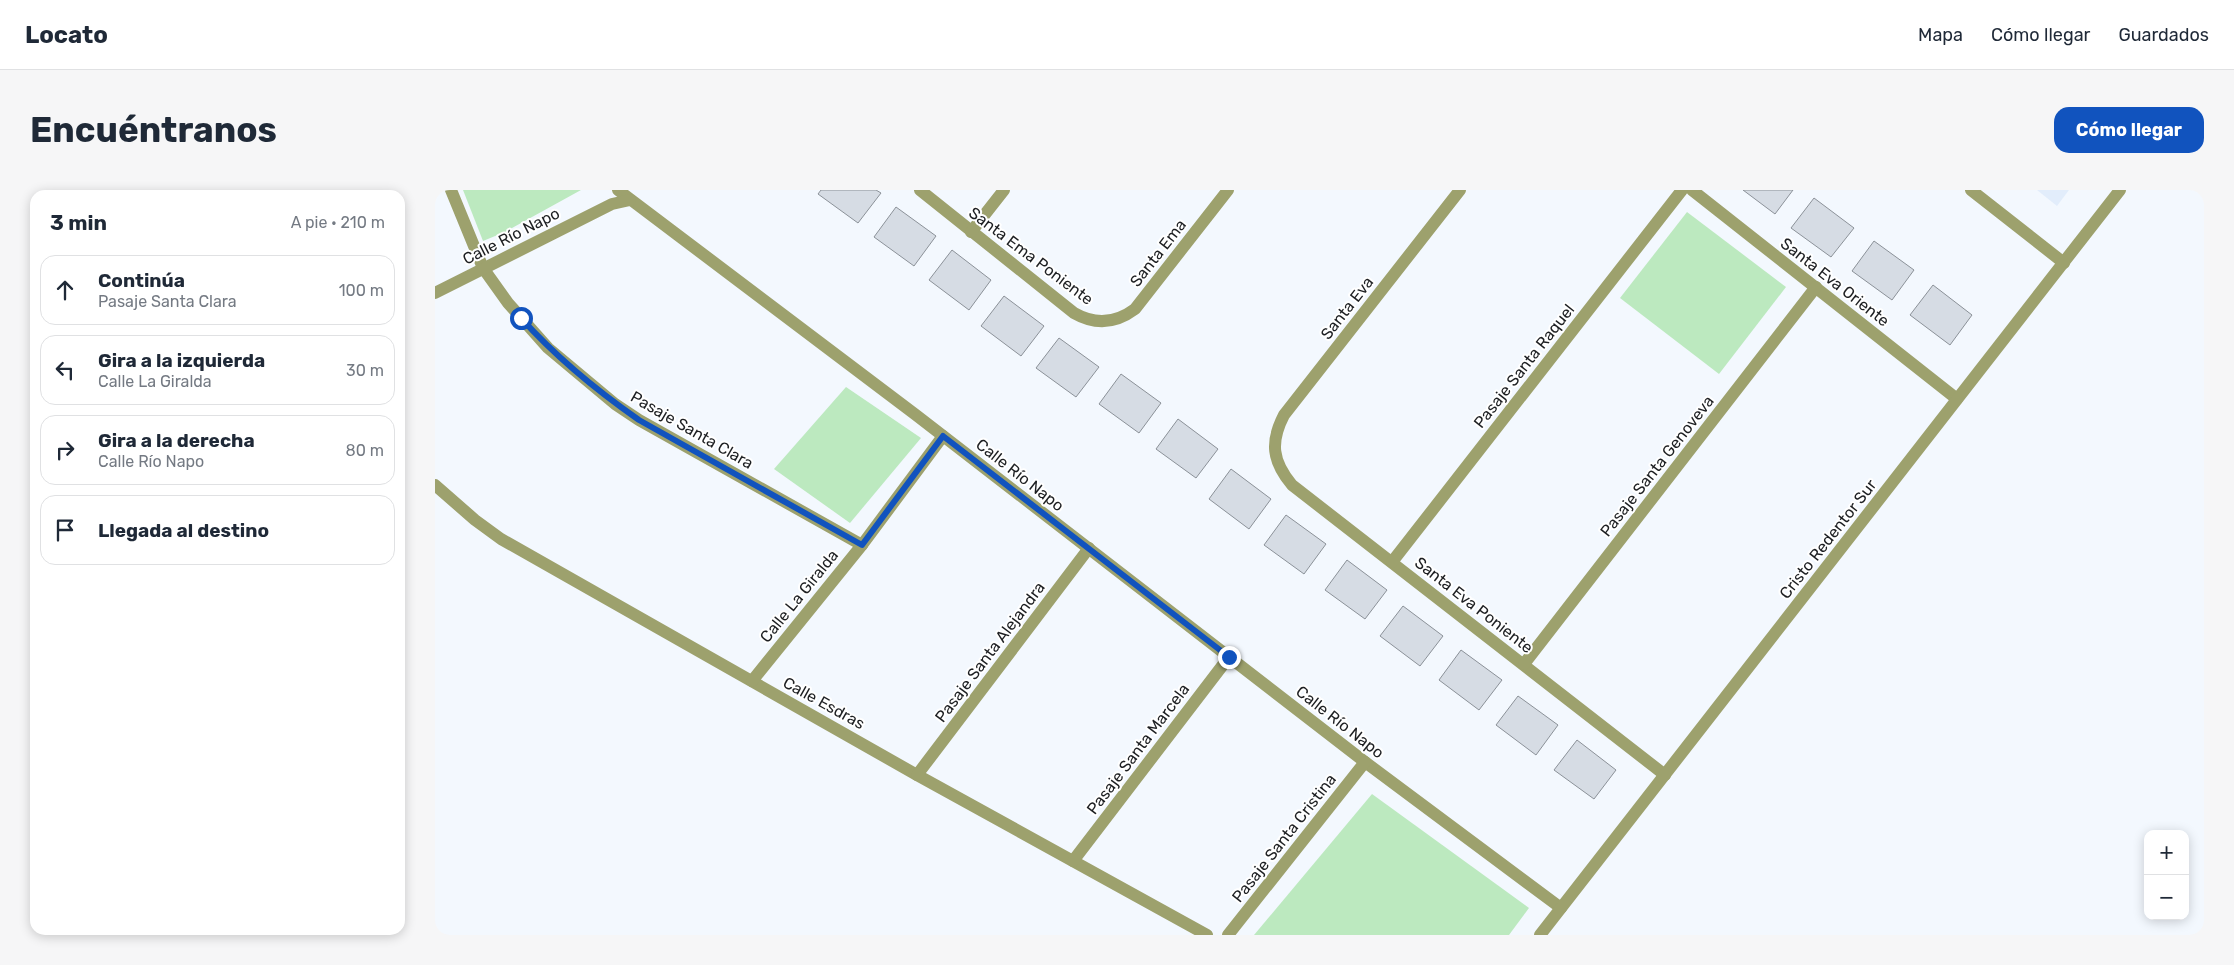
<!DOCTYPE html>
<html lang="es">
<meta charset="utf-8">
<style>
:root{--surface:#fff;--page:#f6f6f7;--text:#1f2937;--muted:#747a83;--line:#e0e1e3;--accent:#1153be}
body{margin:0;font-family:Rubik,sans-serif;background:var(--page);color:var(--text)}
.controls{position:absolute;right:15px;bottom:15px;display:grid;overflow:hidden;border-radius:10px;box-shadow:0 2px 12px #0003}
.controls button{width:45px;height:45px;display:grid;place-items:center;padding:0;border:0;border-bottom:1px solid var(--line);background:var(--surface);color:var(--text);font:25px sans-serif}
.stop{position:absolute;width:15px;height:15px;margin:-11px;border:4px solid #1153be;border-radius:50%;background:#fff}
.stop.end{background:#1153be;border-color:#fff;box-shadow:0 1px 5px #0008}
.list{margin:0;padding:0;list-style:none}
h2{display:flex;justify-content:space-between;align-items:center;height:65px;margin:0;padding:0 20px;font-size:21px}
h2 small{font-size:16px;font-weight:400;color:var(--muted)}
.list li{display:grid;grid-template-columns:32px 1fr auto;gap:15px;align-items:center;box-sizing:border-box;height:70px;margin:0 10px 10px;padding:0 10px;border:1px solid var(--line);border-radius:15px}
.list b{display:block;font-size:19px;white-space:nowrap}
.list p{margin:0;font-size:16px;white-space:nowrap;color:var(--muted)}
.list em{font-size:16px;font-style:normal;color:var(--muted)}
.icon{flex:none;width:28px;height:28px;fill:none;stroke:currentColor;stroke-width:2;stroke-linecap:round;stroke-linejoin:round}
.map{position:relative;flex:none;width:1769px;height:745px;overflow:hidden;border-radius:15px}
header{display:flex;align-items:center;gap:30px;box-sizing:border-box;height:70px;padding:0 25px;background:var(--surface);border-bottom:1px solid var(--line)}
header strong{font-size:24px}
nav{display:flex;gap:28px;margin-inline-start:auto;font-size:18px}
.intro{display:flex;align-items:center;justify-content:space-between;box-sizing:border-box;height:120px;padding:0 30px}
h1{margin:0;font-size:35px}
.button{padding:12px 22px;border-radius:15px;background:var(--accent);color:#fff;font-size:18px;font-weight:700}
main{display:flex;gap:30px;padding:0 30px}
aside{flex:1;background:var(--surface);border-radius:15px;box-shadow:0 2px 12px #0003}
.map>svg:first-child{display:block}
</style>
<header>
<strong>Locato</strong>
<nav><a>Mapa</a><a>Cómo llegar</a><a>Guardados</a></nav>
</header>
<div class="intro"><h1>Encuéntranos</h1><a class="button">Cómo llegar</a></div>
<main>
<aside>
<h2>3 min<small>A pie · 210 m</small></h2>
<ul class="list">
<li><svg class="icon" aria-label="ahead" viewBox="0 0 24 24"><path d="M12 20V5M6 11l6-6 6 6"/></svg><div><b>Continúa</b><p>Pasaje Santa Clara</p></div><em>100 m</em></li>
<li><svg class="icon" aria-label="left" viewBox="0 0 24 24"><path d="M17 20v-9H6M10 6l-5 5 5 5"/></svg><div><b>Gira a la izquierda</b><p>Calle La Giralda</p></div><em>30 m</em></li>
<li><svg class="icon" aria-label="right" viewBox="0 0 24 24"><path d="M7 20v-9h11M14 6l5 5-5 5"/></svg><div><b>Gira a la derecha</b><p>Calle Río Napo</p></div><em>80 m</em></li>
<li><svg class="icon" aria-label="arrive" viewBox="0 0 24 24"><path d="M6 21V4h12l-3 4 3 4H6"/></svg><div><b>Llegada al destino</b></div></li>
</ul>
</aside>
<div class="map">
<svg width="1769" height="745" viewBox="0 0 1769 745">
<rect width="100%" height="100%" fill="#f3f8fe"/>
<!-- built -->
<polygon fill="#e2edfb" points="1602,0 1634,0 1622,16"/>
<!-- green -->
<g fill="#bce9bf">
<polygon points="28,0 146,0 70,42 48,51"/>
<polygon points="1252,22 1351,97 1284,184 1185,108"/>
<polygon points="411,197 486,248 415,333 339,279"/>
<polygon points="937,604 1094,718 1074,745 819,745"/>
</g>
<!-- building -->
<g fill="#d6dce4" stroke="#8b9198">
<polygon points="386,0 441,0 446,3 423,33 383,4"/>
<polygon points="1308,0 1358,0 1340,24"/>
<polygon points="1379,8 1419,38 1396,67 1356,38"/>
<polygon points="461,17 501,46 479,76 439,47"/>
<polygon points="1439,51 1479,80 1457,110 1417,81"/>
<polygon points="517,60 556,90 534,120 494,90"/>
<polygon points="1498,95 1537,125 1515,155 1475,125"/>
<polygon points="569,106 609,136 586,166 546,136"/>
<polygon points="624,148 664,177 641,207 601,178"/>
<polygon points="686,184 726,213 704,243 664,214"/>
<polygon points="743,229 783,259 761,288 721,259"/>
<polygon points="796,279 836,309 814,339 774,309"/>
<polygon points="851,325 891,354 869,384 829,355"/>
<polygon points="912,370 952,400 930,429 890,400"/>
<polygon points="968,416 1008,446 985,476 945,446"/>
<polygon points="1026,460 1067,490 1044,520 1004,490"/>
<polygon points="1083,506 1123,535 1101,565 1061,535"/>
<polygon points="1142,550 1181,580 1159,609 1119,580"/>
</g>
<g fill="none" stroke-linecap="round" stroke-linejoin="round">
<!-- street -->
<g stroke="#9da16d" stroke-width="12">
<polyline points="16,0 48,78 73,113 113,158 180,214 204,230 427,355"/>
<polyline points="183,0 481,225 930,572 1126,718"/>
<path d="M485,0l154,123c21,12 41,11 61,-4l93,-119"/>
<path d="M1025,0l-176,225c-14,27 -12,46 8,70l373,290"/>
<polyline points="1257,0 1522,209"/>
<polyline points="1536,0 1629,73"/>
<polyline points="536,42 569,0"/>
<polyline points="0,103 177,14 195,10"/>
<polyline points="0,295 40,330 66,349 482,585 772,745"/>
<polyline points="957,372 1247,0"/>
<polyline points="1089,474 1381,97"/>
<polyline points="317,491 427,355 508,246"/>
<polyline points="482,585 654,358"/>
<polyline points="638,671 794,467"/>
<polyline points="793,745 930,572"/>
<polyline points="1105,745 1685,0"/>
</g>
</g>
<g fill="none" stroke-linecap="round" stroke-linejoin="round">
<!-- route -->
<path stroke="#1153be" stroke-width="6" d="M86,128c35,39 75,72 118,102l223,125 81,-109 286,221"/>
</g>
<g text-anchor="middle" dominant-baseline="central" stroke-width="4" stroke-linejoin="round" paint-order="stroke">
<!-- street labels -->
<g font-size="16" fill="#1d1f22" stroke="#fff">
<text transform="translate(76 46) rotate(-27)">Calle Río Napo</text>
<text transform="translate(723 63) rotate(-52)">Santa Ema</text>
<text transform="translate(596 66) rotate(37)">Santa Ema Poniente</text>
<text transform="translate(1400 92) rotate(38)">Santa Eva Oriente</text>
<text transform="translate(912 118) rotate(-52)">Santa Eva</text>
<text transform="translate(1089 176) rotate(-52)">Pasaje Santa Raquel</text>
<text transform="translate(257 240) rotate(30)">Pasaje Santa Clara</text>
<text transform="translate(1222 276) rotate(-52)">Pasaje Santa Genoveva</text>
<text transform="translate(585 285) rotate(38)">Calle Río Napo</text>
<text transform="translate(1393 349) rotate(-52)">Cristo Redentor Sur</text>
<text transform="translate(364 406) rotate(-51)">Calle La Giralda</text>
<text transform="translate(1039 415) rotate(38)">Santa Eva Poniente</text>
<text transform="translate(555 462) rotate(-53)">Pasaje Santa Alejandra</text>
<text transform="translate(389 513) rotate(29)">Calle Esdras</text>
<text transform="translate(905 532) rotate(38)">Calle Río Napo</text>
<text transform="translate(703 559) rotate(-53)">Pasaje Santa Marcela</text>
<text transform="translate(849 648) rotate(-52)">Pasaje Santa Cristina</text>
</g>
</g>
</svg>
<div class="controls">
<button>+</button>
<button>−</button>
</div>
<div class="stop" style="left:86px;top:128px"></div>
<div class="stop end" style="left:794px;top:467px"></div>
</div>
</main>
